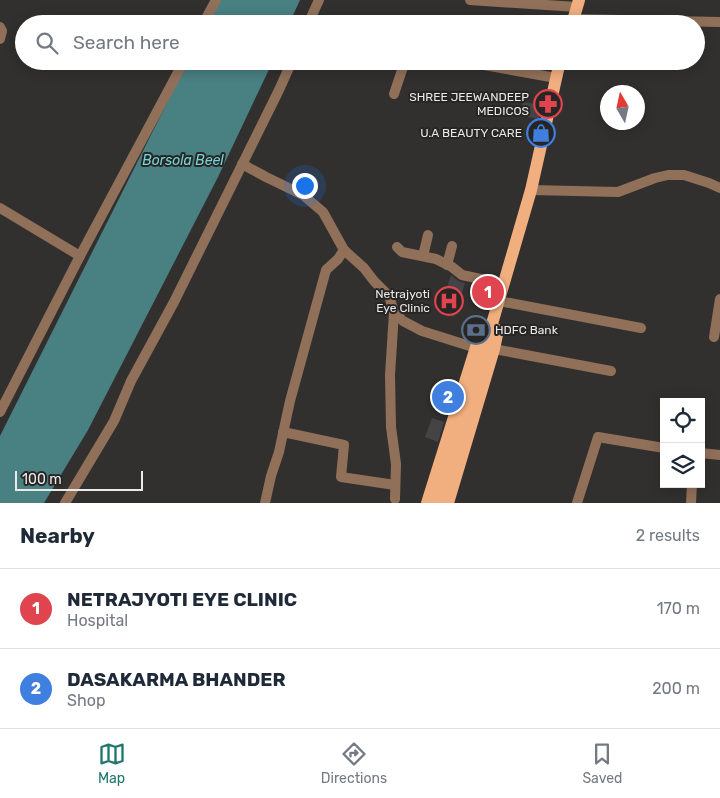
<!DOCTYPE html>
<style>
:root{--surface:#fff;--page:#f2f2f3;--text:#1f2937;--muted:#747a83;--line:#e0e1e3;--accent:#1f766d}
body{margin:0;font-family:Rubik,sans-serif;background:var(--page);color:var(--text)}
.controls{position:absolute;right:15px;bottom:15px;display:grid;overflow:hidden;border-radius:0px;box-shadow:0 2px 12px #0003}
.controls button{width:45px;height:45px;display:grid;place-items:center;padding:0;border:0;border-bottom:1px solid var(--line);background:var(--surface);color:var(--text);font:25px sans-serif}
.compass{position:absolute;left:600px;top:85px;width:45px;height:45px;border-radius:50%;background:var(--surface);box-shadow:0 2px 12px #0003;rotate:351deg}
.scale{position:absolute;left:15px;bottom:12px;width:128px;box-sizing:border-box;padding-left:5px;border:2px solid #eae9e8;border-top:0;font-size:14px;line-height:18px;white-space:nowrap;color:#eae9e8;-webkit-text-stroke:4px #282625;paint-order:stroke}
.you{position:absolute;left:304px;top:185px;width:18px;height:18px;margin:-12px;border:4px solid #fff;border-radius:50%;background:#1a73e8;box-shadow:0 0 0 8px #1a73e833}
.badge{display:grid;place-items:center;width:32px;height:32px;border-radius:50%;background:var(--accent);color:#fff;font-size:16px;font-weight:700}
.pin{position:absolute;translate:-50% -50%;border:2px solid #fff;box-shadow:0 1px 5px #0006}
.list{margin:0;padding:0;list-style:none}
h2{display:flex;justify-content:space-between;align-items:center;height:65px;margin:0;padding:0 20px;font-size:21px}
h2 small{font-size:16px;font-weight:400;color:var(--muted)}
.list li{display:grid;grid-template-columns:32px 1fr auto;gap:15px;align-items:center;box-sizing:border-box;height:80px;padding:0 20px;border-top:1px solid var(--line)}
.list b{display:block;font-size:19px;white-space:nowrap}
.list p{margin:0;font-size:16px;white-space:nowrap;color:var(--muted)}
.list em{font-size:16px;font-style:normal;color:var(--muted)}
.icon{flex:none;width:28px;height:28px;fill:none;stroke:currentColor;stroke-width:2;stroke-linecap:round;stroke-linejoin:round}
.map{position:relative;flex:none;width:720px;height:503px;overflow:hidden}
.search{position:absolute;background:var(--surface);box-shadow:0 2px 12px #0003;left:15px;right:15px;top:15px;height:55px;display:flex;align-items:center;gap:12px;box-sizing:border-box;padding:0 18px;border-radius:28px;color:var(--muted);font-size:19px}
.sheet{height:225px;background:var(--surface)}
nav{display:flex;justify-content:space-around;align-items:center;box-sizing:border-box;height:70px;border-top:1px solid var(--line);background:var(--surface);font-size:14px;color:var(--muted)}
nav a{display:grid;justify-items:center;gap:2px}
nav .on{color:var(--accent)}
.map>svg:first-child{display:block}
</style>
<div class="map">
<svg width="720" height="503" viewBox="0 0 720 503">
<rect width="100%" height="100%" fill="#32302f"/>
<!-- water -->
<g fill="#498082">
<polygon points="218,0 300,0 289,24 207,24"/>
<polygon points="188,61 273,61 218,177 88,430 44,503 0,503 0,436"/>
</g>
<!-- building -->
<g fill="#444446">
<polygon points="523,102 542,105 539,119 521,116"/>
<polygon points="451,275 458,281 465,283 454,317 439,312"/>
<polygon points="432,418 444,422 438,442 425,437"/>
</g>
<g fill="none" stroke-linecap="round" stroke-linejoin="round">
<!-- minor -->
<g stroke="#917059" stroke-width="10">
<polyline points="470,0 577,7"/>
<polyline points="574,19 720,22"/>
<polyline points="203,24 216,0"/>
<polyline points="308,24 319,0"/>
<polyline points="0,27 2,31 0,39"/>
<polyline points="462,61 556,78"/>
<polyline points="394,94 405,61"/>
<polyline points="242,164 266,177 303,195 323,212 344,250"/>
<polyline points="531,190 618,192 655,178 668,175 684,175 709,183 720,188"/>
<polyline points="0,208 80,256"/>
<polyline points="397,247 402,252 436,259 452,267 462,275 504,284"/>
<polyline points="423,256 428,235"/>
<polyline points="447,265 452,246"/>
<polyline points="499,301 641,328"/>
<polyline points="394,312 390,375 391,427 396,464 395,499"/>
<polyline points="714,337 720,299"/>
<polyline points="494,349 611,371"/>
<polyline points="0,412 80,256 184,61"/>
<polyline points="283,432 344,445 341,477 395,485"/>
<polyline points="701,453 720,455"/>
<polyline points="65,503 114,421 131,381 174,302 279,90 292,61"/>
<polyline points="265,503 271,476 279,452 290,401 326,270 338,259 344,250 364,268 374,281 389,296 394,312 403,321 422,331 476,348"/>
<polyline points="577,503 598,437 664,448"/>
<polyline points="691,503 692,484"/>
</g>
<!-- major -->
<g stroke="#f1ae7e" stroke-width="12">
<polyline points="572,24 579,0"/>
<polyline points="427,503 477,344"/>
<polyline points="437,503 485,348 531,190 560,61"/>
<polyline points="448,503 494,349 498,330"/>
</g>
</g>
<!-- icons -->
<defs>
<symbol id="pharmacy-ring" viewBox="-11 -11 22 22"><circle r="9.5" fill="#282625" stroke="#e0444e" stroke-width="1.5"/><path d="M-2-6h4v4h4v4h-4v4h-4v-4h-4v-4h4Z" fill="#e0444e"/></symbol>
<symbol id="shop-ring" viewBox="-11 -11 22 22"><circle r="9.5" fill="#282625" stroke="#3f7fe0" stroke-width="1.5"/><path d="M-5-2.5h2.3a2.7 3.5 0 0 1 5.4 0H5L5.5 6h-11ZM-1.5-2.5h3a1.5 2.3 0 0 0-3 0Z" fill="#3f7fe0"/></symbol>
<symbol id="hospital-ring" viewBox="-11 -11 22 22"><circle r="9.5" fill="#282625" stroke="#e0444e" stroke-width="1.5"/><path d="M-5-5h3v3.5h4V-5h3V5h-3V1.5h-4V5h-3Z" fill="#e0444e"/></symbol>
<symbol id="bank-ring" viewBox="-11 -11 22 22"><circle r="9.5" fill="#282625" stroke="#5c6f8a" stroke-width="1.5"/><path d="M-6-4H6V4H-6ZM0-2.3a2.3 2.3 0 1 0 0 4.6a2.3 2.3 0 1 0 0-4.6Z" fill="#5c6f8a"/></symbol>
</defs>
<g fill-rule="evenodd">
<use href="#pharmacy-ring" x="532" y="88" width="32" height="32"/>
<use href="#shop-ring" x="525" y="117" width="32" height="32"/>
<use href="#hospital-ring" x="433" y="285" width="32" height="32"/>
<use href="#bank-ring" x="460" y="314" width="32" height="32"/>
</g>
<g text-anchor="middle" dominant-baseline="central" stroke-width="4" stroke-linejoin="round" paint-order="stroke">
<!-- poi labels -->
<g font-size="12" fill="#eae9e8" stroke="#282625" text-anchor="end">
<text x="529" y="97">SHREE JEEWANDEEP<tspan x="529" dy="14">MEDICOS</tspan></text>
<text x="522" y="133">U.A BEAUTY CARE</text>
<text x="430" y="294">Netrajyoti<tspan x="430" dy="14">Eye Clinic</tspan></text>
<text x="495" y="330" text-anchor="start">HDFC Bank</text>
</g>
<!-- water labels -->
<g font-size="14" font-style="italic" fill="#77d4d7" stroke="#282625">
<text x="183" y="160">Borsola Beel</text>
</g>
</g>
</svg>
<div class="controls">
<button><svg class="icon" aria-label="locate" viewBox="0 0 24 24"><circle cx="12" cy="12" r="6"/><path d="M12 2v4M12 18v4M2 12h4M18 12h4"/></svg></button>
<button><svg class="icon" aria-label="layers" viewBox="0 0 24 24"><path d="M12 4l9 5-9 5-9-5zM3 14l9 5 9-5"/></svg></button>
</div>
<svg class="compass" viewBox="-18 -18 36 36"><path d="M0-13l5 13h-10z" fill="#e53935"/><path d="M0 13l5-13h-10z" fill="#747a83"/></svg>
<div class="scale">100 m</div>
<div class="you"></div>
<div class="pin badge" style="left:488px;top:292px;background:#e0444e">1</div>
<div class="pin badge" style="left:448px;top:397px;background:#3f7fe0">2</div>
<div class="search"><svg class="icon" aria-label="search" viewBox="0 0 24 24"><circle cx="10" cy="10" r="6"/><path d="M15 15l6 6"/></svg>Search here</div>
</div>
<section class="sheet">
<h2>Nearby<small>2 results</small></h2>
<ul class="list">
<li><span class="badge" style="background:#e0444e">1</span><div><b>NETRAJYOTI EYE CLINIC</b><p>Hospital</p></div><em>170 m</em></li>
<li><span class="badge" style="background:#3f7fe0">2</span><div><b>DASAKARMA BHANDER</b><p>Shop</p></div><em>200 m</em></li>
</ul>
</section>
<nav>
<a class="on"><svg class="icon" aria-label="map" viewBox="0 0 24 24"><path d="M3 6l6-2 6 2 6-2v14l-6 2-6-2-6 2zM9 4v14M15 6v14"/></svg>Map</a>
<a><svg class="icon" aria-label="directions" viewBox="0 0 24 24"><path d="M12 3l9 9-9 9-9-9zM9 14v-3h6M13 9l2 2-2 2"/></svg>Directions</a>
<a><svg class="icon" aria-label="saved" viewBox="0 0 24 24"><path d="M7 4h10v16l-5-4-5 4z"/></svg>Saved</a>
</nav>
